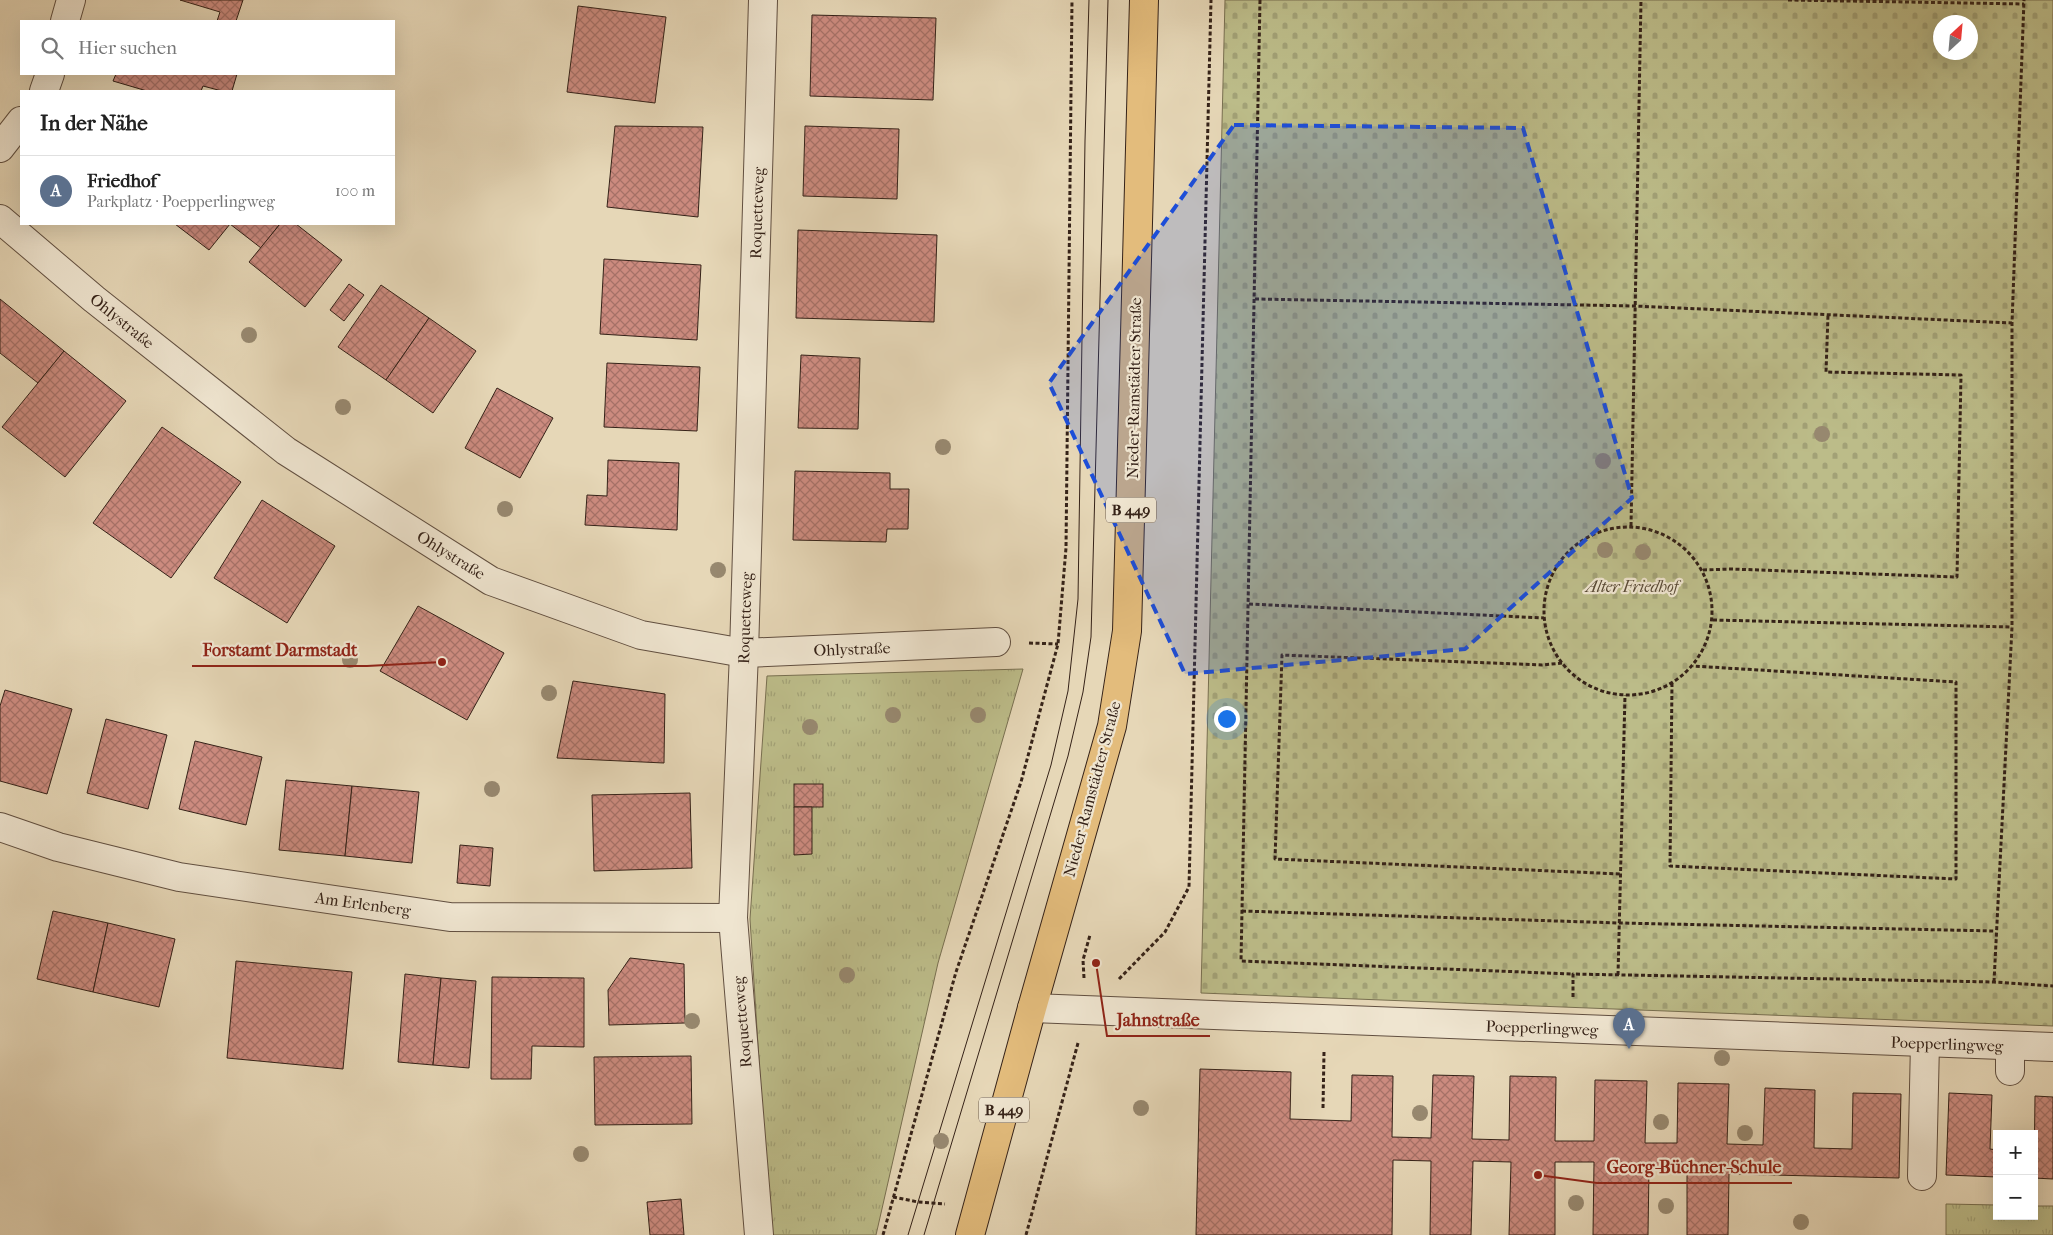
<!DOCTYPE html>
<html lang="de">
<meta charset="utf-8">
<style>
:root{--surface:#fff;--page:#f2f2f2;--text:#222;--muted:#767676;--line:#e0e0e0;--accent:#0b8043}
body{margin:0;font-family:"IM FELL French Canon",serif;background:var(--page);color:var(--text)}
.controls{position:absolute;right:15px;bottom:15px;display:grid;overflow:hidden;border-radius:0px;box-shadow:0 5px 20px #0002}
.controls button{width:45px;height:45px;display:grid;place-items:center;padding:0;border:0;border-bottom:1px solid var(--line);background:var(--surface);color:var(--text);font:25px sans-serif}
.compass{position:absolute;left:1933px;top:15px;width:45px;height:45px;border-radius:50%;background:var(--surface);box-shadow:0 5px 20px #0002;rotate:26deg}
.you{position:absolute;left:1226px;top:718px;width:18px;height:18px;margin:-12px;border:4px solid #fff;border-radius:50%;background:#1a73e8;box-shadow:0 0 0 8px #1a73e833}
.badge{display:grid;place-items:center;width:32px;height:32px;border-radius:50%;background:var(--accent);color:#fff;font-size:16px;font-weight:700}
.pin{position:absolute;translate:-50% -41px;filter:drop-shadow(0 1px 2px #0008)}
.pin::after{content:'';position:absolute;top:26px;width:18px;height:15px;background:inherit;clip-path:polygon(0 0,100% 0,50% 100%)}
.list{margin:0;padding:0;list-style:none}
h2{display:flex;justify-content:space-between;align-items:center;height:65px;margin:0;padding:0 20px;font-size:21px}
h2 small{font-size:16px;font-weight:400;color:var(--muted)}
.list li{display:grid;grid-template-columns:32px 1fr auto;gap:15px;align-items:center;box-sizing:border-box;height:70px;padding:0 20px;border-top:1px solid var(--line)}
.list b{display:block;font-size:19px;white-space:nowrap}
.list p{margin:0;font-size:16px;white-space:nowrap;color:var(--muted)}
.list em{font-size:16px;font-style:normal;color:var(--muted)}
.icon{flex:none;width:28px;height:28px;fill:none;stroke:currentColor;stroke-width:2;stroke-linecap:round;stroke-linejoin:round}
.map{position:relative;flex:none;width:2053px;height:1235px;overflow:hidden}
.search{position:absolute;background:var(--surface);box-shadow:0 5px 20px #0002;left:20px;top:20px;width:375px;height:55px;display:flex;align-items:center;gap:12px;box-sizing:border-box;padding:0 18px;border-radius:0px;color:var(--muted);font-size:19px}
.panel{position:absolute;background:var(--surface);box-shadow:0 5px 20px #0002;left:20px;top:90px;width:375px;height:135px;border-radius:0px}
.map>svg:first-child{display:block}
</style>
<div class="map">
<svg width="2053" height="1235" viewBox="0 0 2053 1235">
<defs>
<pattern id="grass-tufts" width="24" height="20" patternUnits="userSpaceOnUse" patternTransform="scale(1.25)"><rect width="24" height="20" fill="#bcbc89"/><path d="M3 7l-1-3M5 7V3M7 7l1-3M15 17l-1-3M17 17v-4M19 17l1-3" fill="none" stroke="#a2a176"/></pattern>
<pattern id="cemetery-stones" width="16" height="16" patternUnits="userSpaceOnUse" patternTransform="scale(1.25)"><rect width="16" height="16" fill="#bcbc89"/><path d="M2 7V4a2 2 0 0 1 4 0v3zM10 15v-3a2 2 0 0 1 4 0v3z" fill="#a2a176"/></pattern>
<pattern id="building-cross-hatch" width="8" height="8" patternUnits="userSpaceOnUse" patternTransform="scale(1.25)"><rect width="8" height="8" fill="#cc8b7f"/><path d="M0 0l8 8M0 8l8-8" fill="none" stroke="#a67167"/></pattern>
</defs>
<rect width="100%" height="100%" fill="#e6d7b7"/>
<filter id="stains"><feTurbulence type="fractalNoise" baseFrequency=".004" numOctaves="4"/><feColorMatrix values="0 0 0 0 .2 0 0 0 0 .09 0 0 0 0 .02 0 0 0 .5 -.17"/></filter>
<radialGradient id="worn" r=".72"><stop offset=".6" stop-color="#630" stop-opacity="0"/><stop offset="1" stop-color="#630" stop-opacity=".3"/></radialGradient>
<!-- grass -->
<g fill="url(#grass-tufts)" stroke="#786f50">
<polygon points="1023,669 938,963 876,1235 770,1235 750,919 767,676"/>
<polygon points="1946,1204 1997,1205 1997,1216 2034,1216 2034,1206 2053,1206 2053,1235 1946,1235"/>
</g>
<!-- cemetery -->
<path fill="url(#cemetery-stones)" stroke="#786f50" fill-rule="evenodd" d="M1225,0h828v1026l-852,-33zM1940,22h30v30h-30z"/>
<!-- building -->
<g fill="url(#building-cross-hatch)" stroke="#352218">
<polygon points="180,0 243,0 236,21 217,21 220,12"/>
<polygon points="578,6 666,17 655,103 567,92"/>
<polygon points="812,15 936,18 933,100 810,96"/>
<polygon points="116,74 237,74 232,91 222,91 203,86 201,91 147,91 113,81"/>
<polygon points="615,126 703,127 698,217 607,207"/>
<polygon points="805,126 899,129 897,199 803,196"/>
<polygon points="175,224 230,224 209,250"/>
<polygon points="230,224 277,224 279,225 261,248"/>
<polygon points="280,224 296,224 342,260 305,307 249,262"/>
<polygon points="798,230 937,235 934,322 796,318"/>
<polygon points="604,259 701,265 697,340 600,334"/>
<polygon points="349,284 364,295 344,321 330,310"/>
<polygon points="381,285 429,318 386,380 338,347"/>
<polygon points="0,299 64,351 38,383 0,353"/>
<polygon points="429,318 476,351 433,413 386,380"/>
<polygon points="64,351 126,401 65,477 2,427"/>
<polygon points="801,355 860,358 858,429 798,428"/>
<polygon points="607,363 700,367 697,431 604,427"/>
<polygon points="497,388 553,418 520,478 465,448"/>
<polygon points="162,427 241,482 171,578 93,523"/>
<polygon points="608,460 679,463 677,530 585,525 587,495 607,496"/>
<polygon points="795,471 890,473 890,489 909,489 908,529 887,529 886,542 793,540"/>
<polygon points="262,500 335,546 287,623 214,578"/>
<polygon points="418,606 504,653 467,720 380,671"/>
<polygon points="573,681 665,694 664,763 557,758"/>
<polygon points="5,690 72,709 47,794 0,781 0,706"/>
<polygon points="106,719 167,735 148,809 87,793"/>
<polygon points="195,741 262,757 246,825 179,809"/>
<polygon points="286,780 352,786 345,856 279,850"/>
<rect x="794" y="784" width="29" height="23"/>
<polygon points="352,786 419,792 412,863 345,856"/>
<polygon points="690,793 692,868 594,871 592,795"/>
<polygon points="794,807 812,807 812,854 794,855"/>
<polygon points="460,845 493,848 490,886 457,883"/>
<polygon points="53,911 108,923 93,992 37,979"/>
<polygon points="108,923 175,939 159,1007 93,992"/>
<polygon points="630,958 684,964 685,1023 609,1025 608,990"/>
<polygon points="236,961 352,972 343,1069 227,1058"/>
<polygon points="405,974 441,978 433,1065 398,1062"/>
<polygon points="492,977 584,978 584,1047 532,1046 531,1079 491,1079"/>
<polygon points="441,978 476,981 469,1068 433,1065"/>
<polygon points="691,1056 692,1124 595,1125 594,1057"/>
<polygon points="1200,1069 1291,1072 1290,1119 1351,1121 1352,1075 1393,1076 1392,1137 1431,1138 1433,1075 1474,1076 1472,1139 1509,1140 1510,1076 1556,1077 1555,1141 1594,1141 1595,1080 1647,1081 1645,1143 1677,1143 1678,1083 1729,1084 1727,1144 1763,1145 1765,1088 1815,1090 1814,1148 1852,1149 1853,1093 1901,1094 1899,1178 1729,1174 1728,1235 1687,1235 1687,1167 1649,1167 1648,1235 1593,1235 1594,1162 1555,1162 1555,1235 1509,1235 1511,1162 1473,1161 1471,1235 1430,1235 1431,1161 1393,1160 1392,1235 1196,1235"/>
<polygon points="1949,1093 1992,1095 1990,1149 1997,1150 1997,1177 1946,1175"/>
<polygon points="2035,1096 2053,1097 2053,1179 2034,1178"/>
<polygon points="681,1199 684,1235 650,1235 647,1202"/>
</g>
<g fill="none" stroke-linecap="round" stroke-linejoin="round">
<defs>
<g id="minor">
<polyline points="65,21 71,0"/>
<polyline points="44,91 50,74"/>
<polyline points="0,148 21,121"/>
<polyline points="0,219 94,299 286,451 491,581 641,635 744,653 996,642"/>
<polyline points="0,827 58,847 179,877 450,917 733,918"/>
<polyline points="1032,1008 2053,1047"/>
<polyline points="2010,1071 2010,1046"/>
<polyline points="1922,1176 1925,1043"/>
<polyline points="759,1235 733,918 744,653 763,0"/>
</g>
<polyline id="major" points="970,1235 1032,1008 1112,726 1127,631 1144,0"/>
</defs>
<!-- minor casing -->
<use href="#minor" stroke="#614f40" stroke-width="30"/>
<!-- major casing -->
<use href="#major" stroke="#352218" stroke-width="30"/>
<!-- path -->
<g stroke="#352218" stroke-width="3" stroke-dasharray="4 2.5" stroke-linecap="butt">
<polyline points="1260,0 1241,961 1573,974"/>
<polyline points="1788,0 2024,4"/>
<polyline points="1255,299 1635,306 2012,323"/>
<polyline points="1631,526 1641,0"/>
<circle cx="1628" cy="611" r="84"/>
<polyline points="1703,570 1731,569 1957,577 1961,375 1826,372 1828,315"/>
<polyline points="1249,604 1544,618"/>
<polyline points="1713,620 2012,627"/>
<polyline points="1029,643 1058,644"/>
<polyline points="1562,663 1542,665 1282,655 1275,859 1621,874"/>
<polyline points="1672,683 1670,866 1956,879 1956,682 1693,666"/>
<polyline points="1242,911 1620,923 1995,931"/>
<polyline points="1618,975 1625,695"/>
<polyline points="1084,978 1083,960 1090,935"/>
<polyline points="1119,979 1165,932 1189,887 1211,0"/>
<polyline points="1994,982 2012,627 2012,323 2024,0"/>
<polyline points="1573,997 1573,974 1994,982 2053,986"/>
<polyline points="1323,1108 1324,1052"/>
<polyline points="893,1197 918,1202 945,1204"/>
<polyline points="883,1235 956,972 1021,782 1058,644 1066,548 1072,0"/>
<polyline points="1026,1235 1078,1043"/>
</g>
<!-- minor -->
<use href="#minor" stroke="#efe5d0" stroke-width="28"/>
<!-- major -->
<use href="#major" stroke="#e3bc7c" stroke-width="28"/>
<!-- tram -->
<g stroke="#352218" stroke-width="1">
<polyline points="908,1235 1051,765 1068,691 1078,599 1085,141 1089,0"/>
<polyline points="924,1235 1068,756 1083,692 1091,637 1108,0"/>
</g>
</g>
<!-- trees -->
<g fill="#97886f">
<circle cx="249" cy="335" r="8"/>
<circle cx="343" cy="407" r="8"/>
<circle cx="1822" cy="434" r="8"/>
<circle cx="943" cy="447" r="8"/>
<circle cx="1603" cy="461" r="8"/>
<circle cx="505" cy="509" r="8"/>
<circle cx="1605" cy="550" r="8"/>
<circle cx="1643" cy="552" r="8"/>
<circle cx="718" cy="570" r="8"/>
<circle cx="350" cy="660" r="8"/>
<circle cx="549" cy="693" r="8"/>
<circle cx="893" cy="715" r="8"/>
<circle cx="978" cy="715" r="8"/>
<circle cx="810" cy="727" r="8"/>
<circle cx="492" cy="789" r="8"/>
<circle cx="847" cy="975" r="8"/>
<circle cx="692" cy="1021" r="8"/>
<circle cx="1722" cy="1058" r="8"/>
<circle cx="1141" cy="1108" r="8"/>
<circle cx="1420" cy="1113" r="8"/>
<circle cx="1661" cy="1122" r="8"/>
<circle cx="1745" cy="1133" r="8"/>
<circle cx="941" cy="1141" r="8"/>
<circle cx="581" cy="1154" r="8"/>
<circle cx="1576" cy="1203" r="8"/>
<circle cx="1666" cy="1206" r="8"/>
<circle cx="1801" cy="1222" r="8"/>
</g>
<!-- marked area -->
<path fill="#1d4ed8" fill-opacity="0.2" stroke="#1d4ed8" stroke-width="4" stroke-dasharray="10 6" stroke-linejoin="round" d="M1234,125l289,3 109,370 -167,151 -280,25 -136,-291z"/>
<g text-anchor="middle" dominant-baseline="central" stroke-width="4.5" stroke-linejoin="round" paint-order="stroke">
<!-- shield labels -->
<g fill="#efe5d0" stroke="#6d5c4f" stroke-width="1">
<rect x="1106" y="497.5" width="50" height="25" rx="4"/>
<rect x="979" y="1097.5" width="50" height="25" rx="4"/>
</g>
<g font-size="15" font-weight="bold" fill="#352218">
<text x="1131" y="510">B 449</text>
<text x="1004" y="1110">B 449</text>
</g>
<!-- street labels -->
<g font-size="16" fill="#352218" stroke="#efe5d0">
<text transform="translate(757 213) rotate(-88)">Roquetteweg</text>
<text transform="translate(122 321) rotate(39)">Ohlystraße</text>
<text transform="translate(1134 388) rotate(-89)">Nieder-Ramstädter Straße</text>
<text transform="translate(451 555) rotate(32)">Ohlystraße</text>
<text transform="translate(745 618) rotate(-88)">Roquetteweg</text>
<text transform="translate(852 649) rotate(-2)">Ohlystraße</text>
<text transform="translate(1092 789) rotate(-75)">Nieder-Ramstädter Straße</text>
<text transform="translate(363 904) rotate(8)">Am Erlenberg</text>
<text transform="translate(742 1022) rotate(-95)">Roquetteweg</text>
<text transform="translate(1542 1028) rotate(2)">Poepperlingweg</text>
<text transform="translate(1947 1044) rotate(2)">Poepperlingweg</text>
</g>
<!-- park labels -->
<g font-size="16" font-style="italic" fill="#574834" stroke="#efe5d0">
<text x="1632" y="586">Alter Friedhof</text>
</g>
</g>
<!-- callouts -->
<path fill="none" stroke="#8f2418" stroke-width="2" d="M442 662L367 666H192M1096 963L1107 1036H1210M1538 1175L1597 1183H1792"/>
<g fill="#8f2418" stroke="#efe5d0" stroke-width="2">
<circle cx="442" cy="662" r="5"/>
<circle cx="1096" cy="963" r="5"/>
<circle cx="1538" cy="1175" r="5"/>
</g>
<g font-size="18" text-anchor="middle" font-weight="bold" fill="#8f2418" stroke="#efe5d0" stroke-width="4.5" stroke-linejoin="round" paint-order="stroke">
<text x="280" y="656">Forstamt Darmstadt</text>
<text x="1158" y="1026">Jahnstraße</text>
<text x="1694" y="1173">Georg-Büchner-Schule</text>
</g>
<rect width="100%" height="100%" filter="url(#stains)"/>
<rect width="100%" height="100%" fill="url(#worn)"/>
</svg>
<div class="controls">
<button>+</button>
<button>−</button>
</div>
<svg class="compass" viewBox="-18 -18 36 36"><path d="M0-13l5 13h-10z" fill="#e53935"/><path d="M0 13l5-13h-10z" fill="#767676"/></svg>
<div class="you"></div>
<div class="pin badge" style="left:1629px;top:1049px;background:#5c6f8a">A</div>
<div class="search"><svg class="icon" aria-label="search" viewBox="0 0 24 24"><circle cx="10" cy="10" r="6"/><path d="M15 15l6 6"/></svg>Hier suchen</div>
<section class="panel">
<h2>In der Nähe<small></small></h2>
<ul class="list">
<li><span class="badge" style="background:#5c6f8a">A</span><div><b>Friedhof</b><p>Parkplatz · Poepperlingweg</p></div><em>100 m</em></li>
</ul>
</section>
</div>
